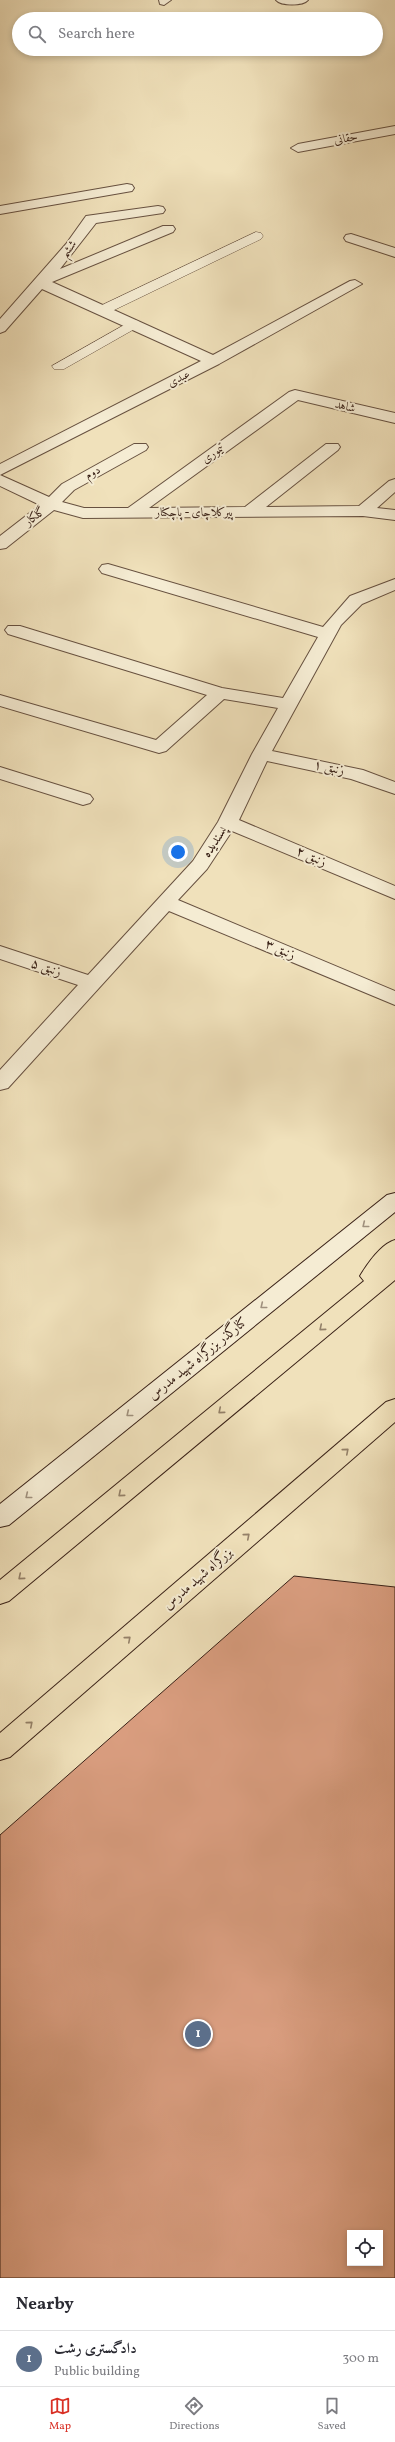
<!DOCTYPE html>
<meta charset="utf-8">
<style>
:root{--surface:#fff;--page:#f2f2f3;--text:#2b2b33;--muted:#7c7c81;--line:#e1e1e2;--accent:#d93025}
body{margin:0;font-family:Vollkorn,Amiri,serif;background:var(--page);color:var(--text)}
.controls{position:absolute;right:12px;bottom:12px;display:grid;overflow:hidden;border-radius:0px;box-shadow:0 2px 6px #0003}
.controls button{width:36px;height:36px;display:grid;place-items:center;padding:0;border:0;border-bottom:1px solid var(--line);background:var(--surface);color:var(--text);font:20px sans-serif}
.you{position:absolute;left:178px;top:852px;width:14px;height:14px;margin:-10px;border:3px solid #fff;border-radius:50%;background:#1a73e8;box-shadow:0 0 0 6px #1a73e833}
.badge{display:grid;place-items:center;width:26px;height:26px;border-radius:50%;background:var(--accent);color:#fff;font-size:13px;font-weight:700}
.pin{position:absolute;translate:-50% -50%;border:2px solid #fff;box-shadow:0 1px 4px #0006}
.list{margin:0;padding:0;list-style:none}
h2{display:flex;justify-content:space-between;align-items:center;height:52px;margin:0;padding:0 16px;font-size:17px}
h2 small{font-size:13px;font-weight:400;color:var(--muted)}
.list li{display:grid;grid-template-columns:26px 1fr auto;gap:12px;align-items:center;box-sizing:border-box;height:56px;padding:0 16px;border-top:1px solid var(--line)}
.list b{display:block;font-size:15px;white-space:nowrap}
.list p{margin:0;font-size:13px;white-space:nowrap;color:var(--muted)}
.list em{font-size:13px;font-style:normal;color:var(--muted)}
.icon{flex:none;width:22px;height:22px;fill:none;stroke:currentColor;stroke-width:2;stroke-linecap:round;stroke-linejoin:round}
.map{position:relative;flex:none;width:395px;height:2278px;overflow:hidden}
.search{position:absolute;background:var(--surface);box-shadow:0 2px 6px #0003;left:12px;right:12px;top:12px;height:44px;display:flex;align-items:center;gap:10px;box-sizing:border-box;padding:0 14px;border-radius:22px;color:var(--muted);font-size:15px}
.sheet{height:108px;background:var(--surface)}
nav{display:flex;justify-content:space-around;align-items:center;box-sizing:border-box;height:56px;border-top:1px solid var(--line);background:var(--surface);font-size:11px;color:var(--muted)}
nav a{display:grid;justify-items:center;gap:2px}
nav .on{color:var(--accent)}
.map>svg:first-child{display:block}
</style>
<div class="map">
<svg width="395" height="2278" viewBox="0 0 395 2278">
<rect width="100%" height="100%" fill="#f0e1bb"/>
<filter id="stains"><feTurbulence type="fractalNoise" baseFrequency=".005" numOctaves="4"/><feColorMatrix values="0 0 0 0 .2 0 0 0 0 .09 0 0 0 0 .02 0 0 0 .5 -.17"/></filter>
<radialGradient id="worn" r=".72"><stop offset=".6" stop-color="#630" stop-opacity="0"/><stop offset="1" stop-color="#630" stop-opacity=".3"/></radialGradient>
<!-- building -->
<path fill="#d99d7f" stroke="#392117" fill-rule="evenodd" d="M294,1576l101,11v691h-395v-443zM350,2233h30v30h-30z"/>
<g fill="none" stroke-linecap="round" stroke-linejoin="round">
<defs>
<g id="lane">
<polygon points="256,232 261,233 263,236 261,239 108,313 103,314 96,310 98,307"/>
<polygon points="133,320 138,321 140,324 138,327 64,369 54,369 52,366"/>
</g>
<g id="street">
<polygon points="159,0 171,0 164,5 160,4"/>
<path d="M276,0h32c-5,6 -27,6 -32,0z"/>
<polygon points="395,126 395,134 298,152 291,148 298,144"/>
<polygon points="127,184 132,185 134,188 132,191 0,214 0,206"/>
<polygon points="158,206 163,207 165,210 163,213 96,223 60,269 163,226 173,226 175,229 173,232 52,282 213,355 350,281 355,280 362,284 219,364 0,475 0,464 201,361 42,289 5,331 0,333 0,319 66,244 86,216"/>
<polygon points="351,234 395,248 395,257 346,241 344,238 346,235"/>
<polygon points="295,390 395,413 395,423 298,400 149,508 245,507 326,444 338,444 340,447 338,450 266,507 359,506 389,481 395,479 395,492 377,508 395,510 395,520 363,516 83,518 54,510 6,548 0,549 0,536 40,505 0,486 0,475 49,497 62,484 134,444 146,444 148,447 146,450 74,490 62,502 84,508 128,508 289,392"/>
<polygon points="108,564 323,627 350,596 395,579 395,590 362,604 341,625 272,751 363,770 395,782 395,794 351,779 267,761 239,820 395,886 395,899 232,831 207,869 178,900 395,991 395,1005 169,911 8,1088 0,1090 0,1070 78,985 0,959 0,946 88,975 193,861 218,822 252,754 278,708 224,699 166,751 159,753 0,706 0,695 156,740 207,695 8,634 5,630 8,626 20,626 222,688 283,698 318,637 102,573 99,569 102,565"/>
<polygon points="0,767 90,795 93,799 90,803 83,805 0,779"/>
</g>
<polygon id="secondary" points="395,1193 395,1212 9,1525 0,1527 0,1504 387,1195"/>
<g id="highway">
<path d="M395,1240v40l-386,321 -9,3v-24l364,-299 -4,-5c8,-13 21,-32 35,-36z"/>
<polygon points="395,1399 395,1422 10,1757 0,1760 0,1733 386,1402"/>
</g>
</defs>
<!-- lane casing -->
<use href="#lane" stroke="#675140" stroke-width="1"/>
<!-- street casing -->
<use href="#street" stroke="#675140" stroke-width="2"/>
<!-- secondary casing -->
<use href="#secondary" stroke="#392117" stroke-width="2"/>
<!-- highway casing -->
<use href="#highway" stroke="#392117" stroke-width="2"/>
<!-- lane -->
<use href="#lane" fill="#f5ecd3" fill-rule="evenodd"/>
<!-- street -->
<use href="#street" fill="#f5ecd3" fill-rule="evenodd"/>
<!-- secondary -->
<use href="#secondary" fill="#f5ecd3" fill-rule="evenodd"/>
<!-- highway -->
<use href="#highway" fill="#f0e1bb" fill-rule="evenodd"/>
</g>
<!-- one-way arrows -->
<defs><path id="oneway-chevron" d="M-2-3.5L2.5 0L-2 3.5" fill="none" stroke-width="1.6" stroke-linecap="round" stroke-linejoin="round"/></defs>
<g stroke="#a0917e">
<use href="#oneway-chevron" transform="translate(365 1225) rotate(141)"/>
<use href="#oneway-chevron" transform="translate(263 1306) rotate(141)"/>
<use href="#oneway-chevron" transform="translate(129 1414) rotate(141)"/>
<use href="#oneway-chevron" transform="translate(28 1496) rotate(141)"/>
</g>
<g stroke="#948169">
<use href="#oneway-chevron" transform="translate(322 1328) rotate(140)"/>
<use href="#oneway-chevron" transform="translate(221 1411) rotate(140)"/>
<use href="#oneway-chevron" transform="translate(346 1451) rotate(-41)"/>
<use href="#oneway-chevron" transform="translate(121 1494) rotate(140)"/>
<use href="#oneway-chevron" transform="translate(247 1536) rotate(-41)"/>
<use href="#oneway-chevron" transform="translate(21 1577) rotate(140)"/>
<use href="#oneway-chevron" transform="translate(128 1639) rotate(-41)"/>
<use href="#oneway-chevron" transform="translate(30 1724) rotate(-41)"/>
</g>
<g text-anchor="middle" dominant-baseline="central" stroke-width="4" stroke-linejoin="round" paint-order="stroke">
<!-- far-street labels -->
<g font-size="12" fill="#392117" stroke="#f5ecd3">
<text transform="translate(346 139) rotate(-10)">حقانی</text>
<text transform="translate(69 249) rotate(-51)">ششم</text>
<text transform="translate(179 379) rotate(-27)">عبدی</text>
<text transform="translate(345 407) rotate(13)">شاهد</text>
<text transform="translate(213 454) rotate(-36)">تیموری</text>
<text transform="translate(93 473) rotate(-29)">دوم</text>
<text x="194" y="513">پیرکلاچای - پاچکنار</text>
<text transform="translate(35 517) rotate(-38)">گلکار</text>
</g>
<!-- street labels -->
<g font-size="14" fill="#392117" stroke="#f5ecd3">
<text transform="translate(329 768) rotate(12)">زنبق ۱</text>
<text transform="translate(215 842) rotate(-57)">پسندیده</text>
<text transform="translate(311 857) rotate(23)">زنبق ۲</text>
<text transform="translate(280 950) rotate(23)">زنبق ۳</text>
<text transform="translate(46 968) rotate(18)">زنبق ۵</text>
<text transform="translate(198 1359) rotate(-39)">کنارگذر بزرگراه شهید مدرس</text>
<text transform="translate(198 1579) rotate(-41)">بزرگراه شهید مدرس</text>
</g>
</g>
<rect width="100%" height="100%" filter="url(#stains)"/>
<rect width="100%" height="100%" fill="url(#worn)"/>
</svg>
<div class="controls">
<button><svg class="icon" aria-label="locate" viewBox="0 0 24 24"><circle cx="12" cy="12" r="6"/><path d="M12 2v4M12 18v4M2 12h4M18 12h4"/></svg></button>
</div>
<div class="you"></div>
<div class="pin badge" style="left:198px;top:2034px;background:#5c6f8a">1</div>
<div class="search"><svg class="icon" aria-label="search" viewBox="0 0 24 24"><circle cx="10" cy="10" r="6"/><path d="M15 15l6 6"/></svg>Search here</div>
</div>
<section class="sheet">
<h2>Nearby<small></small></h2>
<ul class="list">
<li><span class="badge" style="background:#5c6f8a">1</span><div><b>دادگستری رشت</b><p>Public building</p></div><em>300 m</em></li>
</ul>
</section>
<nav>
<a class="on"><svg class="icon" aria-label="map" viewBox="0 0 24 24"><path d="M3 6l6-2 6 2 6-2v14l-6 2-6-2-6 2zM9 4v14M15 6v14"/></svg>Map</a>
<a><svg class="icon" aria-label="directions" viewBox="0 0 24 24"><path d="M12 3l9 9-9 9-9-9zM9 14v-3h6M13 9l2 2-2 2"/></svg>Directions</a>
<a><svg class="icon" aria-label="saved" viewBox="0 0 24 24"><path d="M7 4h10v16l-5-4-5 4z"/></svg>Saved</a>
</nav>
